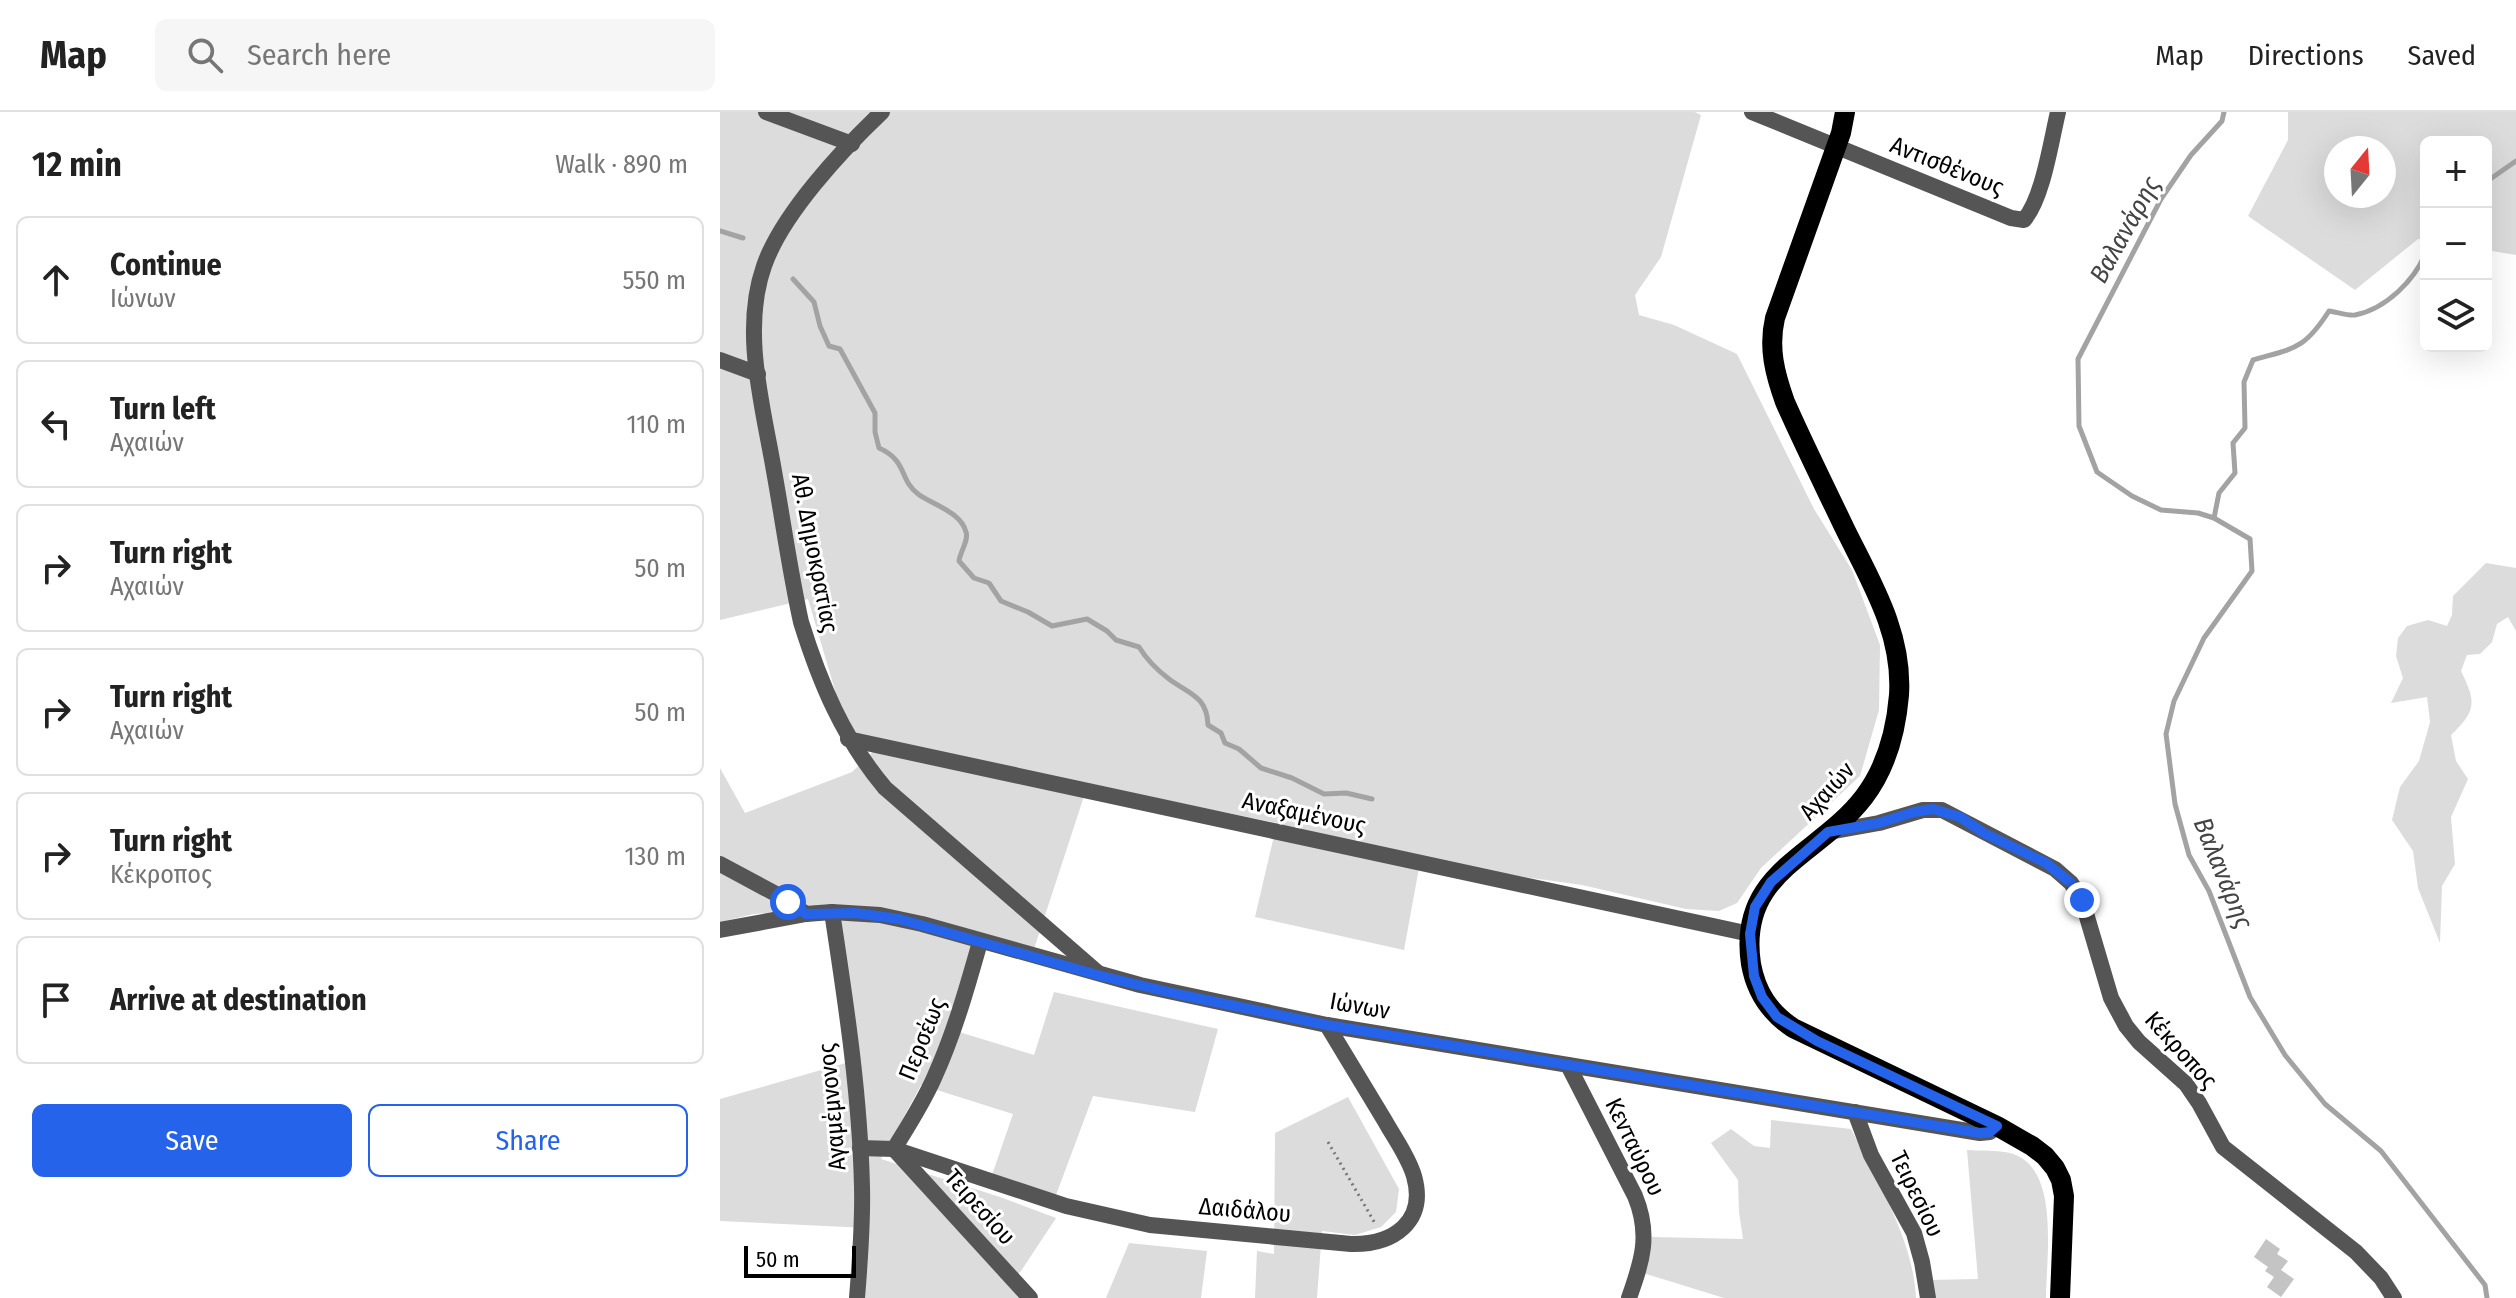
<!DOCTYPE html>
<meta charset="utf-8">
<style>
:root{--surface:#fff;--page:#f6f6f6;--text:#222;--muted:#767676;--line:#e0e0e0;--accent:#2563eb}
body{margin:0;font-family:"Fira Sans Condensed",sans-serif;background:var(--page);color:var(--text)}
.controls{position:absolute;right:24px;top:24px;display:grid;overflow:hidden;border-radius:12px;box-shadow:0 8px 32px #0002}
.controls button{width:72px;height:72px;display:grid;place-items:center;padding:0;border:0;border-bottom:2px solid var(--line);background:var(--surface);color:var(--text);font:40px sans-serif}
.compass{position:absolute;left:1604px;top:24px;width:72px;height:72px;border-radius:50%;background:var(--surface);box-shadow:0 8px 32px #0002;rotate:18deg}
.scale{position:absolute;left:24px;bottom:20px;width:112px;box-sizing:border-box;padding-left:8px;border:4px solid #000;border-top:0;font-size:22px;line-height:28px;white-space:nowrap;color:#000;-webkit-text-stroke:6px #fff;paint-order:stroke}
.stop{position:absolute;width:24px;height:24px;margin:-18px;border:6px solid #2563eb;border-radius:50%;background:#fff}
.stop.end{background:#2563eb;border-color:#fff;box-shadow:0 2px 8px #0008}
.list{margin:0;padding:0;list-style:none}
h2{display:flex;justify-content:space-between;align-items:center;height:104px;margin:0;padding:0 32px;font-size:34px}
h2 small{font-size:26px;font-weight:400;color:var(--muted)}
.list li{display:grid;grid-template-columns:52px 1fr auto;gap:24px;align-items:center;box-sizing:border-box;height:128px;margin:0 16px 16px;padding:0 16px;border:2px solid var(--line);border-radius:12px}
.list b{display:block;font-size:30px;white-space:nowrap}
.list p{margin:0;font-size:26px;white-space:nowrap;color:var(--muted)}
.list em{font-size:26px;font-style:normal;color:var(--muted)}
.actions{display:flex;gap:16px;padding:24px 32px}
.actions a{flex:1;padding:18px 0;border:2px solid var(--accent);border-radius:12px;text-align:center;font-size:28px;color:var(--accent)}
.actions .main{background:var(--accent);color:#fff}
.icon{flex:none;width:44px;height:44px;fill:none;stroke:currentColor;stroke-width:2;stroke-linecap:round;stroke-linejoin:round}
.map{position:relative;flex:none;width:1796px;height:1186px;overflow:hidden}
header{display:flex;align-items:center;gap:48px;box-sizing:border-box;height:112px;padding:0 40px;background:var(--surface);border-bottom:2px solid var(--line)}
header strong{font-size:38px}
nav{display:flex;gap:44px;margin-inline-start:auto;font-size:28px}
.search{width:560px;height:72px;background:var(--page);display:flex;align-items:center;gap:20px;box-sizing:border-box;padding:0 28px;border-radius:12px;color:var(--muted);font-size:30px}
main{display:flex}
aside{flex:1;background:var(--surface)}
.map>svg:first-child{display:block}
</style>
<header>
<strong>Map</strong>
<div class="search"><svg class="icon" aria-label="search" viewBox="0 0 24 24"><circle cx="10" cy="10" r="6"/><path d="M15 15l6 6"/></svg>Search here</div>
<nav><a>Map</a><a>Directions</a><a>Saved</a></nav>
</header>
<main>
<aside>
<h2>12 min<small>Walk · 890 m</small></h2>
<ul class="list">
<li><svg class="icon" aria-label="ahead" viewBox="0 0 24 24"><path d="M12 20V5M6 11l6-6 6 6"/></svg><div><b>Continue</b><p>Ιώνων</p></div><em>550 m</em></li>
<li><svg class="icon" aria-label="left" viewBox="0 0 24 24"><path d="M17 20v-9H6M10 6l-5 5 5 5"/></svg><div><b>Turn left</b><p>Αχαιών</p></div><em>110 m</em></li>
<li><svg class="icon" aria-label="right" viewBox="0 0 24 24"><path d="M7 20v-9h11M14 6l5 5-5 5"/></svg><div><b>Turn right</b><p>Αχαιών</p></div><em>50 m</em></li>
<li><svg class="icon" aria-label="right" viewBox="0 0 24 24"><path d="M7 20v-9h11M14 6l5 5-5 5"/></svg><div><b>Turn right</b><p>Αχαιών</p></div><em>50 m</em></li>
<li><svg class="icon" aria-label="right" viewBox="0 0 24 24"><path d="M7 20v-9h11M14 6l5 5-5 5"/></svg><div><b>Turn right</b><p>Κέκροπος</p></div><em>130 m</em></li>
<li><svg class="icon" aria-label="arrive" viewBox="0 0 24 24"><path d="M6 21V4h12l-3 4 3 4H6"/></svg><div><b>Arrive at destination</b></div></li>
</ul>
<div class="actions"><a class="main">Save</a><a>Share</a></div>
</aside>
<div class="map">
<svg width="1796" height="1186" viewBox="0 0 1796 1186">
<rect width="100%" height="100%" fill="#fff"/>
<!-- green -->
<g fill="#dcdcdc" fill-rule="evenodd">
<polygon points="0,0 975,0 981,3 941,145 915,183 919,203 954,213 1017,242 1094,397 1132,458 1160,533 1159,598 1140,664 1041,756 1017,791 999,799 966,797 862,773 797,764 701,745 684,838 535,805 557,711 368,672 314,837 257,825 226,916 314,943 334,880 498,917 475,1000 373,984 336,1083 272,1063 293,1002 201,973 161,1047 280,1085 336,1106 301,1159 288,1173 299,1186 142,1186 148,1116 0,1109 0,987 136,948 115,795 34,802 0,810 0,656 25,701 132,660 165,628 138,623 122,602 88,487 0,508"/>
<path d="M1568,0h228v143l-30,-5v-108h-60v98l-8,-1 -63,51 -107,-74 40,-76zM1616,36h48v48h-48z"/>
<path d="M1766,451l30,5v63l-8,-14 -11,7 -5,18 -12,12 -13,1 -6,16c15,31 16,39 -10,64l5,26 12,18 -17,38 4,47 -13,22 -2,57 -22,-55 -5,-37 -21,-31 8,-33 19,-26 11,-39 -3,-25 -36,6 12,-25 -7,-22 2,-18 9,-12 21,-6 19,6 5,-11 1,-19z"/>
<polygon points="628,985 679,1077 676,1100 661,1115 635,1123 602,1119 597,1186 535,1186 537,1139 554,1142 555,1021"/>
<path d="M1051,1008l80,9c26,53 62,109 65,169h-192l-81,-25 9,-36 91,2 -4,-27 -1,-32 -27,-37 20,-14 23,17 16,2z"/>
<path d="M1247,1038c14,1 30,0 43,3 51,13 36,105 36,145h-115l-2,-18 49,-1z"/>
<polygon points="409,1131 487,1139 481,1186 386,1186"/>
</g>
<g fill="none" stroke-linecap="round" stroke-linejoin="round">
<!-- stream -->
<g stroke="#a3a3a3" stroke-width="5">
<polyline points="1504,0 1502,9 1471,43 1441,87 1358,247 1359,314 1377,360 1412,384 1441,398 1478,401 1494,406 1530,427 1532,459 1484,526 1454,589 1446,622 1455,692 1469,743 1489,779 1530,885 1565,943 1605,992 1661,1039 1765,1173 1767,1186"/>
<polyline points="1766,70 1796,49"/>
<polyline points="0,119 23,126"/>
<path d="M73,167l21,23 6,24 9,20 11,3 35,64v19l4,16c29,13 20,32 39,46 15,11 43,18 48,38 3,8 -6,20 -7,29l15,17 15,5 12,18 27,11 24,14 35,-7 20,12 9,9 23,7c8,13 18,23 30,32 20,15 38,17 39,46l13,8 4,10 14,6 22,19 31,10 32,16 22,-1 26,6"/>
<path d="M1494,406l5,-25 16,-20 -2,-30 12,-15 -1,-46 9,-22c41,-12 51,-10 76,-49 8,1 19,5 26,4 31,-6 60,-35 71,-63"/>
</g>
</g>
<!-- building -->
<polygon fill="#c4c4c4" points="1546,1127 1560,1137 1557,1142 1568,1149 1561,1158 1574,1167 1561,1185 1547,1175 1554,1165 1545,1159 1548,1155 1534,1145"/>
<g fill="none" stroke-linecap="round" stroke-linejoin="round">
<!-- path -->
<polyline stroke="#777" stroke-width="3" stroke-dasharray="2 4" stroke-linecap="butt" points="608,1030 656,1113"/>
<!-- minor -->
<g stroke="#555" stroke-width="16">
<polyline points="46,0 132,32"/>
<path d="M162,0c-40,38 -100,102 -118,154 -23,65 -1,140 10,205 9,50 16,101 27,151 19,61 42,116 84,166l212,184"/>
<path d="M1032,0l259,106 13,2c19,-22 27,-79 34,-108"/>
<polyline points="0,248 38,262"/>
<polyline points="128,627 1030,822"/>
<polyline points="1109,720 1159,711 1203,698 1222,698 1335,757 1351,771 1362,788 1391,886 1406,914 1419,930 1466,972 1479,991 1503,1035 1636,1140 1661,1166 1674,1186"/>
<polyline points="0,752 56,782 86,802"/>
<path d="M112,800c14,92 28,183 30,275 1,37 -2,74 -5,111"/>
<polyline points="0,818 86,802 112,800 160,803 202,812 420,873 607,913 1260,1021 1270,1020 1277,1014"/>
<path d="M260,830c-13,46 -26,92 -46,136 -11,25 -26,48 -40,71l136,149"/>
<path d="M848,953l67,131c16,39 7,65 -6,102"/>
<polyline points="1135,1000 1151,1043 1194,1121 1202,1150 1208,1186"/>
<path d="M140,1036l34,1 172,57 84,19 201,19c42,1 76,-22 63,-68 -6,-20 -19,-37 -29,-55 -19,-32 -39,-64 -58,-96"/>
</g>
<!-- major -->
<path stroke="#000" stroke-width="20" d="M1125,0l-4,21 -66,185c-7,30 0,56 10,84 19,43 40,85 60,127 26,53 58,104 54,166 -3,36 -13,73 -35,102 -46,60 -127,74 -113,167 5,28 18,48 42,64l204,98 35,20 13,10 10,12 6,12 3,16 -4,102"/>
</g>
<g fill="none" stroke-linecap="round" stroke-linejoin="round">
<!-- route -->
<polyline stroke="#2563eb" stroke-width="10" points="68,790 86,802 135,801 179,807 381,864 457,882 607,913 1260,1021 1270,1020 1277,1014 1097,929 1057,905 1042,885 1034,864 1030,822 1035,795 1051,770 1108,720 1159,711 1194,700 1213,697 1240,705 1264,721 1326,751 1351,771 1362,788"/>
</g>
<g text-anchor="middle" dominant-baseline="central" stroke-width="6" stroke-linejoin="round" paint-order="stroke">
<!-- street labels -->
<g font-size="24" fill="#000" stroke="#fff">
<text transform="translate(1227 54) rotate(22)">Αντισθένους</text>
<text transform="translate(95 441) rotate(79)">Αθ. Δημοκρατίας</text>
<text transform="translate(1107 679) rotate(-48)">Αχαιών</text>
<text transform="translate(584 701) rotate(12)">Αναξαμένους</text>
<text transform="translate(640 894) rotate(10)">Ιώνων</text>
<text transform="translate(202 927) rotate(-68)">Περσέως</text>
<text transform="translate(1461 938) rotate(48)">Κέκροπος</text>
<text transform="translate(112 995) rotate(-95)">Αγαμέμνονος</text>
<text transform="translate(915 1035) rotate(64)">Κενταύρου</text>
<text transform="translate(1197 1082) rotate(64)">Τειρεσίου</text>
<text transform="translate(260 1095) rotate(48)">Τειρεσίου</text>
<text transform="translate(525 1098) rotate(5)">Δαιδάλου</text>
</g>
<!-- water labels -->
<g font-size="26" font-style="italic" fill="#444" stroke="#fff">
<text transform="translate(1405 118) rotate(-61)">Βαλανάρης</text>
<text transform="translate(1503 761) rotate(68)">Βαλανάρης</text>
</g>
</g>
</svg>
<div class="controls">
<button>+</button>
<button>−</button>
<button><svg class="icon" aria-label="layers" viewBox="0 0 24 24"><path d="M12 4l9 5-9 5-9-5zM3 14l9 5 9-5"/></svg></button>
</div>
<svg class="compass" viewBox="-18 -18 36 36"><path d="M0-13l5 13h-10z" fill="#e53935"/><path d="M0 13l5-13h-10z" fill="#767676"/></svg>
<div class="scale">50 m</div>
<div class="stop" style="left:68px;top:790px"></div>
<div class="stop end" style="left:1362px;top:788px"></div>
</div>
</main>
